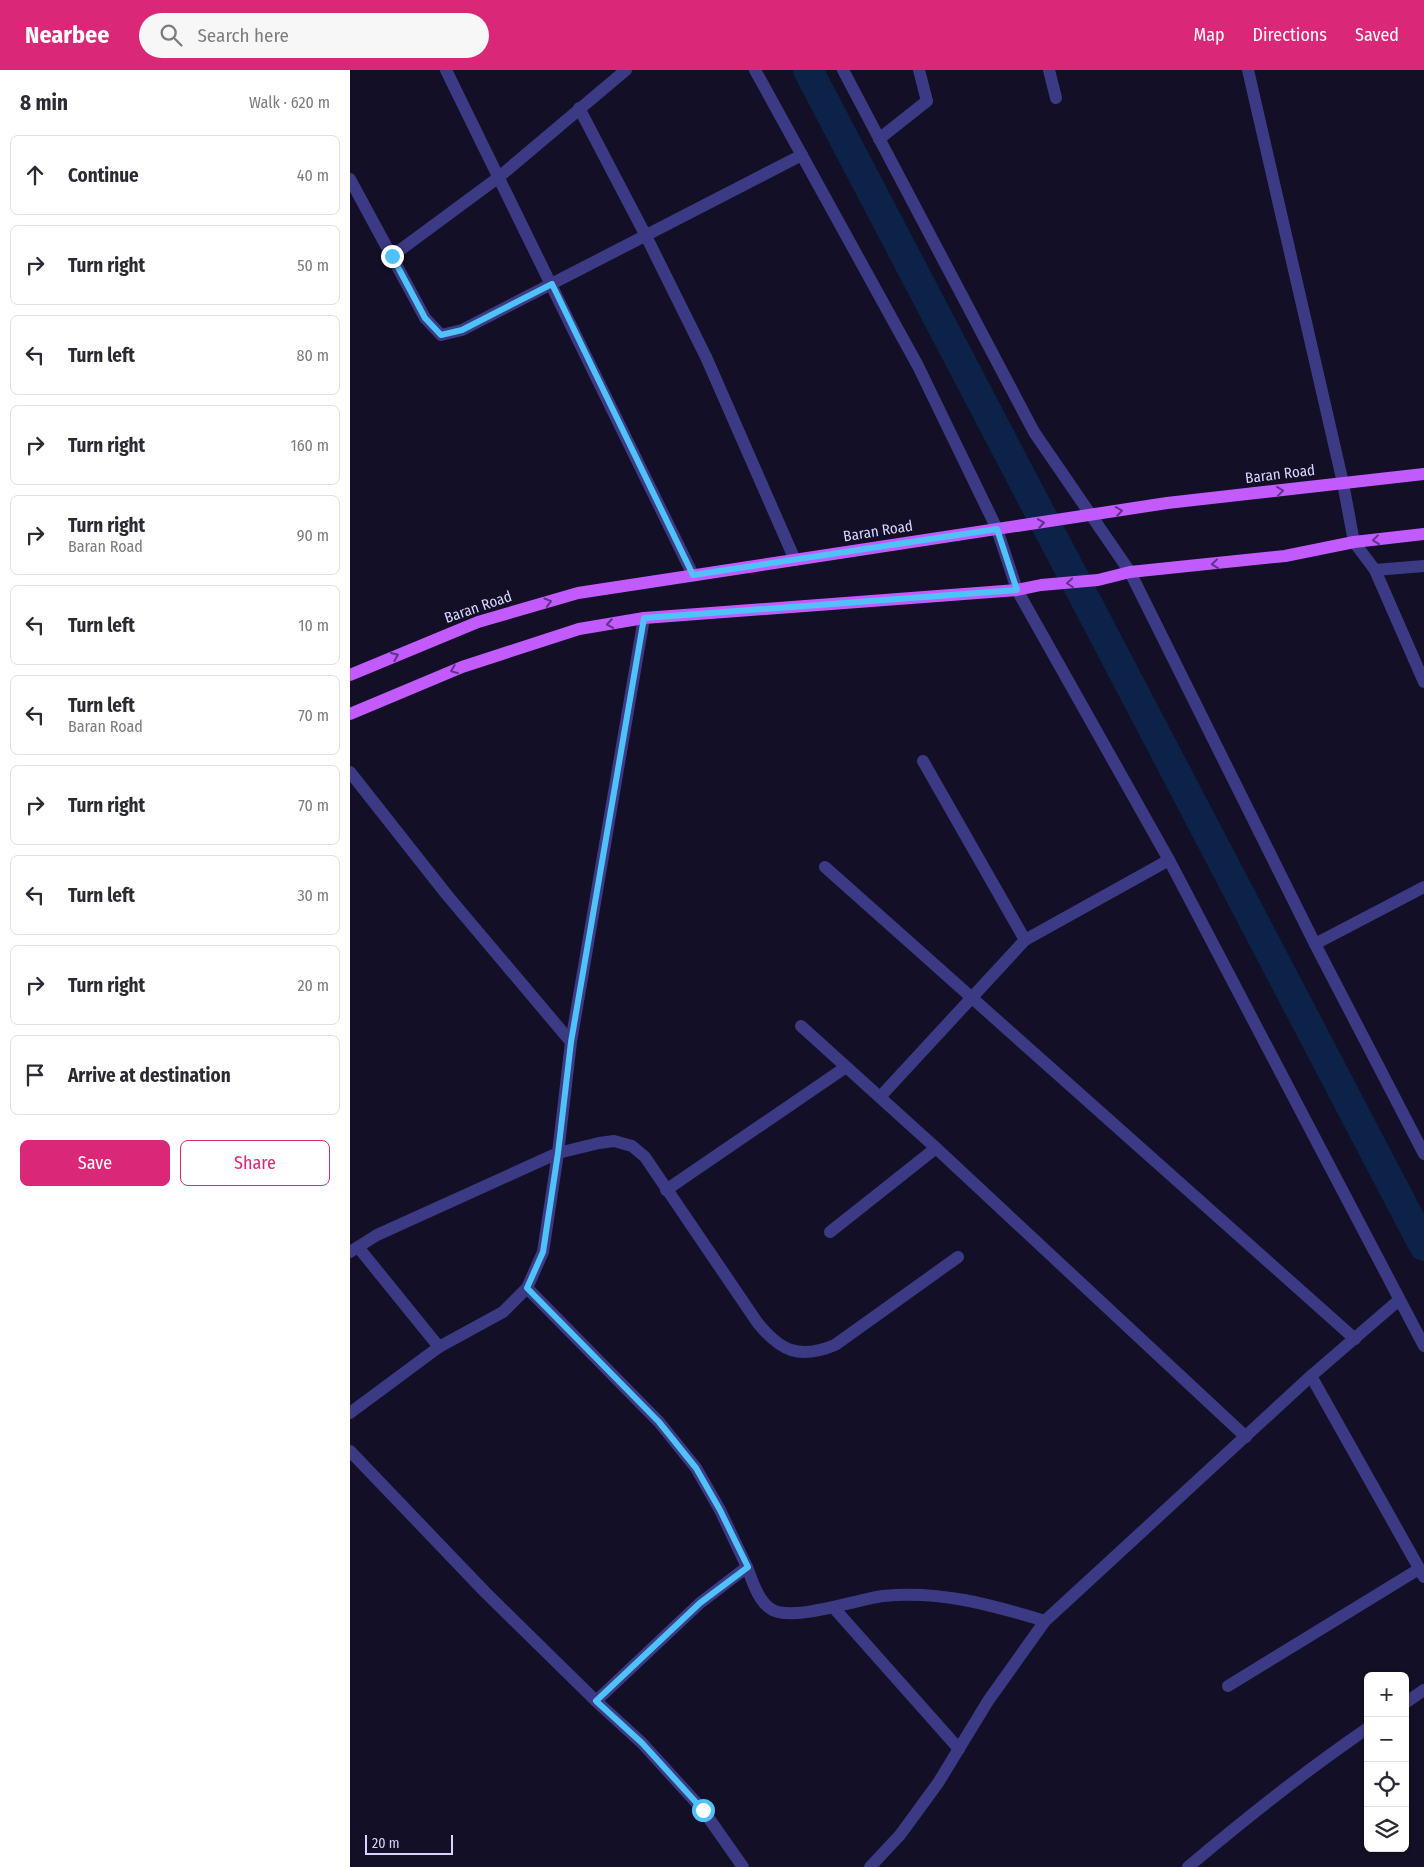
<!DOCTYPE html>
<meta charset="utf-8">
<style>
:root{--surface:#fff;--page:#f7f7f7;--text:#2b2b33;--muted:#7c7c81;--line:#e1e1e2;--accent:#db2777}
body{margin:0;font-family:"Fira Sans Condensed",sans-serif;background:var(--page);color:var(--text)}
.controls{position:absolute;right:15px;bottom:15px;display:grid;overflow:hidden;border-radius:8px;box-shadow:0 1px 4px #0004}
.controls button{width:45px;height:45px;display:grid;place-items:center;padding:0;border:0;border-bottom:1px solid var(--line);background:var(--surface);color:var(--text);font:25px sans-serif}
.scale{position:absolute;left:15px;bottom:12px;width:88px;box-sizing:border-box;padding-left:5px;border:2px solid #d9d4ff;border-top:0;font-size:14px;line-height:18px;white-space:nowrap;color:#d9d4ff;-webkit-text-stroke:4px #130f26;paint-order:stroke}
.stop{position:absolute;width:15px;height:15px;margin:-11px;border:4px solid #4fc3f7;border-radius:50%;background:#fff}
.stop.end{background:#4fc3f7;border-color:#fff;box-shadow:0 1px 5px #0008}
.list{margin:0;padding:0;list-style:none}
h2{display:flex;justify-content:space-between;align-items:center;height:65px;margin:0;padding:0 20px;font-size:21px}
h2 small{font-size:16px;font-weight:400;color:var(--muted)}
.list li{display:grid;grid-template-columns:32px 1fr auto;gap:15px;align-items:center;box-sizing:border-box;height:80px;margin:0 10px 10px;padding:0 10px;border:1px solid var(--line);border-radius:8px}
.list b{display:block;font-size:19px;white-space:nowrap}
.list p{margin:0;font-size:16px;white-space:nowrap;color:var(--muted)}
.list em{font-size:16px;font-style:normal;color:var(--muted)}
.actions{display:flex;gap:10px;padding:15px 20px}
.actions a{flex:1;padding:11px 0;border:1px solid var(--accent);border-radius:8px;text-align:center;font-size:18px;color:var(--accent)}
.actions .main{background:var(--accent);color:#fff}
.icon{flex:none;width:28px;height:28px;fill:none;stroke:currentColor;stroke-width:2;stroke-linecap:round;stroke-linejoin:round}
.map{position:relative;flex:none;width:1074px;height:1797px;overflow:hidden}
header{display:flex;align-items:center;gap:30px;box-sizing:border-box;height:70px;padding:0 25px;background:var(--accent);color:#fff}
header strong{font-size:24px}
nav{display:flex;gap:28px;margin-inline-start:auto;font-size:18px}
.search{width:350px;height:45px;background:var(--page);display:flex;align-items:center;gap:12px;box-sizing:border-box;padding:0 18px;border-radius:28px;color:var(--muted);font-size:19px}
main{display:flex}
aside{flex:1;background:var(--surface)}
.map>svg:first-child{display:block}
</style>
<header>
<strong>Nearbee</strong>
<div class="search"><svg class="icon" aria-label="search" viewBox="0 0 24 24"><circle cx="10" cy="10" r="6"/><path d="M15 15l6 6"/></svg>Search here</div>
<nav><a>Map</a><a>Directions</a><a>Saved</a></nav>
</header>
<main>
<aside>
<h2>8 min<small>Walk · 620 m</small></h2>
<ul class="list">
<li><svg class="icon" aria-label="ahead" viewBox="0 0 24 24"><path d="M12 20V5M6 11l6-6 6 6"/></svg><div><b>Continue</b></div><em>40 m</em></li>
<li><svg class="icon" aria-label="right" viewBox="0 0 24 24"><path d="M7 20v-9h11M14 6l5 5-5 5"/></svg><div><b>Turn right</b></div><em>50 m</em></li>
<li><svg class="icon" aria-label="left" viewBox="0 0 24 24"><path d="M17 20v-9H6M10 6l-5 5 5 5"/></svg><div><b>Turn left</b></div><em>80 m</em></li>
<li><svg class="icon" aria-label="right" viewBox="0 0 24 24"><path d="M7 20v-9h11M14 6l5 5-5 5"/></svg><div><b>Turn right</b></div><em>160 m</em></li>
<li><svg class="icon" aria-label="right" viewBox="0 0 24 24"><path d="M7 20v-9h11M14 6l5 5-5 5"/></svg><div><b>Turn right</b><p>Baran Road</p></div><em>90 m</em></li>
<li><svg class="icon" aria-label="left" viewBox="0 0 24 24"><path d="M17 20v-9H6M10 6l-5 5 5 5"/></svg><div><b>Turn left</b></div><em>10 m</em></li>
<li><svg class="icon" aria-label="left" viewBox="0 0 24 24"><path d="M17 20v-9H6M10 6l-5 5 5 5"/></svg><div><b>Turn left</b><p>Baran Road</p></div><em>70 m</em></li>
<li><svg class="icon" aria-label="right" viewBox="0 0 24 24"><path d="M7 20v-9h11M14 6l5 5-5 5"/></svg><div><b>Turn right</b></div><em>70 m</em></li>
<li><svg class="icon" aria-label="left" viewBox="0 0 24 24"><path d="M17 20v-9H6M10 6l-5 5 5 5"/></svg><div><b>Turn left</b></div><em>30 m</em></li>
<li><svg class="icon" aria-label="right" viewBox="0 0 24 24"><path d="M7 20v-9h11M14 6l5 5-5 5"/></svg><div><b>Turn right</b></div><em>20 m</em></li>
<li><svg class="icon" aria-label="arrive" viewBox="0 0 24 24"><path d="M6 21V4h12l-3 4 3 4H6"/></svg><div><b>Arrive at destination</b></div></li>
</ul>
<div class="actions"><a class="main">Save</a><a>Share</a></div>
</aside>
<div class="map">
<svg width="1074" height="1797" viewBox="0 0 1074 1797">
<rect width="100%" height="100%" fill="#130f26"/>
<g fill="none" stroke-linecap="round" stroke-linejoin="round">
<!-- canal -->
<polyline stroke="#0c2248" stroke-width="30" points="458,0 1074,1176"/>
<!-- minor -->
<g stroke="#3d3a85" stroke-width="12">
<polyline points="96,0 343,505"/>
<polyline points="405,0 568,296 647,459 667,520 819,790 1074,1276"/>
<polyline points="493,0 684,362 780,502 965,874 1074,1084"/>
<polyline points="699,0 706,28"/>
<polyline points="898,0 993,413 1004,472 1025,500 1074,612"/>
<polyline points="229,38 296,166 356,287 445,490"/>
<polyline points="529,69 577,31 569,0"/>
<polyline points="0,109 75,248 91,265 112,260 452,85"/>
<polyline points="42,186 149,107 276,0"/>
<polyline points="1025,500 1074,496"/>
<polyline points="294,548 221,972 208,1083 193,1182 177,1218 309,1352 346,1398 370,1440 397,1497"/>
<polyline points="573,691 675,870"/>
<polyline points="0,702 97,825 221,972"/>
<polyline points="475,797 1005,1269"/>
<polyline points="965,874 1074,817"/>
<polyline points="451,956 586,1078 896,1367"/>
<polyline points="530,1027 675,870 819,790"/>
<polyline points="316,1120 496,997"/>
<polyline points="480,1162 586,1078"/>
<polyline points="8,1177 89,1277"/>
<path d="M0,1182l27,-17 181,-82 41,-10 15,-2 18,5 13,11 112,165c23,29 42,38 78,23l123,-88"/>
<polyline points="961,1306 1074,1507"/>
<polyline points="0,1343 89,1277 153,1242 177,1218"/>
<polyline points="0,1381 135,1522 246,1631 292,1673 353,1740 393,1797"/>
<polyline points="483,1537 609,1679"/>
<polyline points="878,1616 1069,1499"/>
<path d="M246,1631l104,-98 47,-36c5,13 11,34 24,42 20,14 87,-10 112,-13 57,-6 109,9 162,25"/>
<polyline points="1055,1633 1074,1620"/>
<polyline points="520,1797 550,1765 588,1713 638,1631 695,1551 961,1306 1049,1230"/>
<path d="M838,1797c58,-49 117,-96 180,-139"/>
</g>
<!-- major -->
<g stroke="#c25bff" stroke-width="12">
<polyline points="0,605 128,552 228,523 817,433 1074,404"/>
<polyline points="0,644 112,597 229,559 294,548 667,520 691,515 748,510 780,502 935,486 1004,472 1074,464"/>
</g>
</g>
<!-- one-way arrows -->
<defs><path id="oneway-chevron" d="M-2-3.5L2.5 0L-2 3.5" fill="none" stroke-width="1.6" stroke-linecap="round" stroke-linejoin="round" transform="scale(1.25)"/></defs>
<g stroke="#623188">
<use href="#oneway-chevron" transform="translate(930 421) rotate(-7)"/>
<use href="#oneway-chevron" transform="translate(769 441) rotate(-9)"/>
<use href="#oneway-chevron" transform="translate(691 453) rotate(-9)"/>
<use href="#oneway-chevron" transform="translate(1026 470) rotate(173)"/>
<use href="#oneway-chevron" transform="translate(865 494) rotate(174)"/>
<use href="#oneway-chevron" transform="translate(720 513) rotate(175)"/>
<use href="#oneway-chevron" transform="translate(198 532) rotate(-16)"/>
<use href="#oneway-chevron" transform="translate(260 554) rotate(170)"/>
<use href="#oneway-chevron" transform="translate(45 586) rotate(-23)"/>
<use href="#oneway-chevron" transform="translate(104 600) rotate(158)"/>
</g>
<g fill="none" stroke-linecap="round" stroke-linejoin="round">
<!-- route -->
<polyline stroke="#4fc3f7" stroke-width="6" points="42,186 75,248 91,265 112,260 202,214 343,505 647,459 667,520 294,548 221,972 208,1083 193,1182 177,1218 309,1352 346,1398 370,1440 398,1497 350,1533 246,1631 292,1673 353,1740"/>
</g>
<g text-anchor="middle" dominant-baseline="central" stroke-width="5" stroke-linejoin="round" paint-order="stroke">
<!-- street labels -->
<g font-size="15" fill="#d9d4ff" stroke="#130f26">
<text transform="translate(930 404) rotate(-7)">Baran Road</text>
<text transform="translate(528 461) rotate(-9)">Baran Road</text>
<text transform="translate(128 537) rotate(-19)">Baran Road</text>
</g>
</g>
</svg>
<div class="controls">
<button>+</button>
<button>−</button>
<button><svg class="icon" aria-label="locate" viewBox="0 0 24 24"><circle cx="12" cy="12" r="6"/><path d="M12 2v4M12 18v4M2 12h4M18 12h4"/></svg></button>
<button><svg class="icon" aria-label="layers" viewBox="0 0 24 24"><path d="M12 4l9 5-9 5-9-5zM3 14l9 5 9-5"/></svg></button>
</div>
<div class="scale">20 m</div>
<div class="stop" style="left:353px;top:1740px"></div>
<div class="stop end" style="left:42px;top:186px"></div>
</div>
</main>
